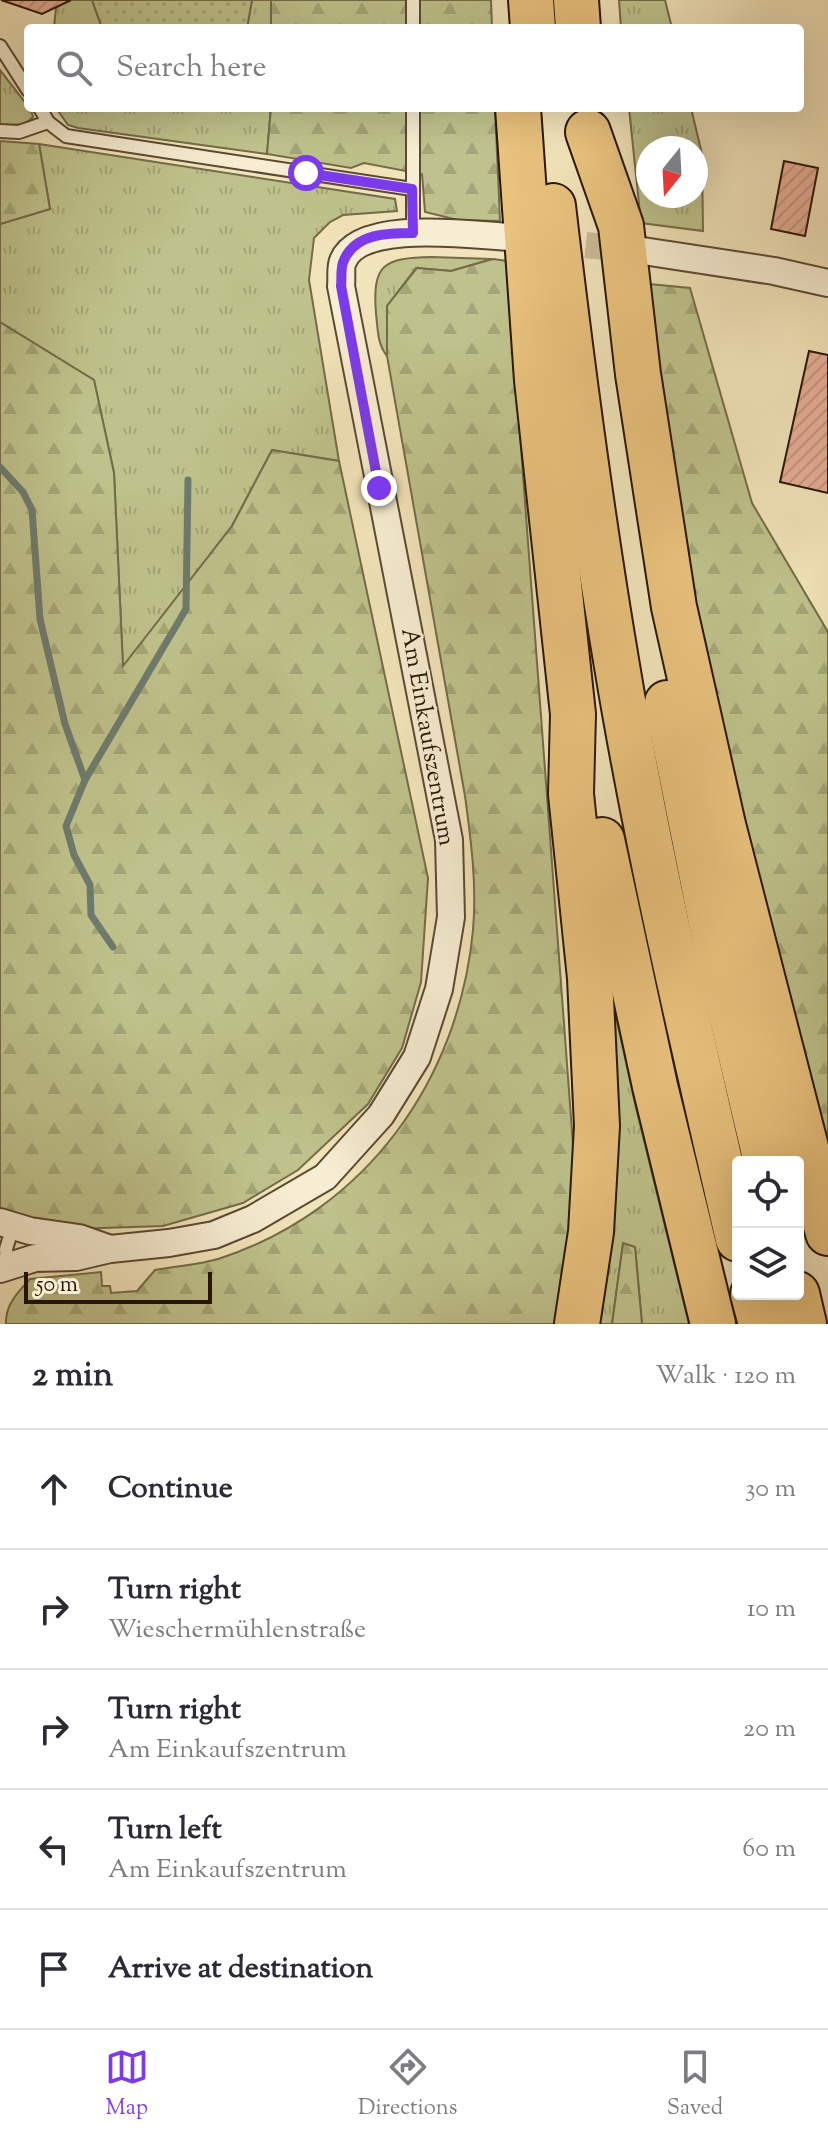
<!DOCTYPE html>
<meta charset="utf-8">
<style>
:root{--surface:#fff;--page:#f7f7f7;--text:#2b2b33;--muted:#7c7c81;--line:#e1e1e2;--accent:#7c3aed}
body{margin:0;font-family:"Sorts Mill Goudy",serif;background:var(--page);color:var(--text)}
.controls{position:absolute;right:24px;bottom:24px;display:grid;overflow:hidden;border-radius:8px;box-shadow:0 8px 32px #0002}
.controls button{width:72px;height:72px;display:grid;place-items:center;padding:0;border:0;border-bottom:2px solid var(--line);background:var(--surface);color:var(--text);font:40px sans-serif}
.compass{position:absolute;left:636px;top:136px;width:72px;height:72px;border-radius:50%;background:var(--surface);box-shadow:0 8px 32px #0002;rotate:198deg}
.scale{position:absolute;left:24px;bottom:20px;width:188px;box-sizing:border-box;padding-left:8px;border:4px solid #291706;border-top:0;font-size:22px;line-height:28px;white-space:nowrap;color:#291706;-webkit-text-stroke:6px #f7edd2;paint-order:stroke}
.stop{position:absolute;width:24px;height:24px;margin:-18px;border:6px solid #7c3aed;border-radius:50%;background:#fff}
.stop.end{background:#7c3aed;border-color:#fff;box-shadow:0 2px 8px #0008}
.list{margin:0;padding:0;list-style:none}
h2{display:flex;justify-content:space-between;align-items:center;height:104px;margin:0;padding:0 32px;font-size:34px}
h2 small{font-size:26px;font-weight:400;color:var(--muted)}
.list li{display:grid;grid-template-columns:52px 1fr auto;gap:24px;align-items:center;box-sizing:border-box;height:120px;padding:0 32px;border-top:2px solid var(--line)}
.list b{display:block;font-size:30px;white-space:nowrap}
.list p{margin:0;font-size:26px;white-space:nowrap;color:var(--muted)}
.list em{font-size:26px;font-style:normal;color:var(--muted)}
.icon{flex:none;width:44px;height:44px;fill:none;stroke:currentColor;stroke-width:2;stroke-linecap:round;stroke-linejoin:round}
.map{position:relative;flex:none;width:828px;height:1324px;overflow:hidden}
.search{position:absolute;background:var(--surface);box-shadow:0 8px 32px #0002;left:24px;right:24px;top:24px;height:88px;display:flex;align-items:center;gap:20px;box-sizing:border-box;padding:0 28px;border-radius:8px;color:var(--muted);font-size:30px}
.sheet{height:704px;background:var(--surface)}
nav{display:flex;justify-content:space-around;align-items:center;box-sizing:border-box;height:112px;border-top:2px solid var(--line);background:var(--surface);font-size:22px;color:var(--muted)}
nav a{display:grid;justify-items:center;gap:4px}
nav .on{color:var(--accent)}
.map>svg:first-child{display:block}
</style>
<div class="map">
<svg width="828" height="1324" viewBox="0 0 828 1324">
<defs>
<pattern id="grass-tufts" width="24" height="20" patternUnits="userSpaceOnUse" patternTransform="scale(2)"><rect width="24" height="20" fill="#bfc28c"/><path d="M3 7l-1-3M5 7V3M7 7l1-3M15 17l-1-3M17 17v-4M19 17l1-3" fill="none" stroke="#a4a677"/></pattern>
<pattern id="forest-firs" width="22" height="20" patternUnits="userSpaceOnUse" patternTransform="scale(2)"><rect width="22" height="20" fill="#bfc28c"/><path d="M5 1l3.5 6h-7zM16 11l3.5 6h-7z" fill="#a4a677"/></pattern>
<pattern id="garden-dots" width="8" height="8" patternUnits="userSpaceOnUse" patternTransform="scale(2)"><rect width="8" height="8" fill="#bfc28c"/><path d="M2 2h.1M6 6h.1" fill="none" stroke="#a4a677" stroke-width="1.8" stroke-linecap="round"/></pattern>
<pattern id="building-hatch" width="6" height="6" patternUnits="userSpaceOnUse" patternTransform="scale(2)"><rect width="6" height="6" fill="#e6ae97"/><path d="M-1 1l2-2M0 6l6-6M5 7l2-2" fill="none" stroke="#c59581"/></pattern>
</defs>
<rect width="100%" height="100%" fill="#f2e4ba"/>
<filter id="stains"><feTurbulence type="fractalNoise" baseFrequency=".0025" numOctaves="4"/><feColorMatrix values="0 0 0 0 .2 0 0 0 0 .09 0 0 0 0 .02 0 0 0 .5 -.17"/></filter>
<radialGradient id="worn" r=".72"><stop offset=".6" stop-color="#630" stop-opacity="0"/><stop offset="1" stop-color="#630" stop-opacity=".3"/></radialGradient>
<!-- grass -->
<g fill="url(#grass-tufts)" stroke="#746c49" stroke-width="2" fill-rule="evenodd">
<polygon points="71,0 92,0 102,28 54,28 56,7"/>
<polygon points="252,0 271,0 271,28 247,28"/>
<polygon points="619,0 665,0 672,28 621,28"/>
<path d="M0,70l31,40 2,7c-9,10 -20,8 -33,8z"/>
<polygon points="56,108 271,108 267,154 78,128 68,125"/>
<path d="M629,108h62l11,46 1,77 -62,-8zM648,148h48v48h-48z"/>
<polygon points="39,144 395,199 397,211 343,215 330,222 314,238 309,280 339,461 272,450 232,526 123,667 114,473 94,381 0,322 0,224 50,209"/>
<path d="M432,257l60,2 -41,12 -35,-3 -29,38v50c-10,-12 -9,-27 -11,-42 -4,-51 8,-56 56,-57z"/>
<polygon points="593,912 636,1108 689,1324 642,1324 635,1247 623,1244 612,1324 597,1324 604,1293 612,1203"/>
</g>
<!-- forest -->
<g fill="url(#forest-firs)" stroke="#746c49" stroke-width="2">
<polygon points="271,0 491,0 492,28 271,28"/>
<polygon points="271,108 495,108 500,221 458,220 425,212 422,174 364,163 351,168 267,154"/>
<polygon points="0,141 39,144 50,209 0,224"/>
<path d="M493,259l14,2 68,910 -13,153h-556c-1,-19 12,-32 24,-45l71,-7 1,14h8l1,7 26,-2 18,-21c21,-4 45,-5 66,-12 145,-48 238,-178 252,-328 4,-45 -2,-90 -8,-134l-78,-440v-50l30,-38 34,3z"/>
<polygon points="639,283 690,288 752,503 828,632 828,1143 703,666"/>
<polygon points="0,322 94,380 114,473 123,666 232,526 272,450 339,461 428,878 421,982 402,1048 368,1104 298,1170 243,1203 163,1226 72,1229 0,1212"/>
<polygon points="623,1243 635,1247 642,1324 612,1324"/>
</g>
<!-- garden -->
<polygon fill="url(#garden-dots)" stroke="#746c49" stroke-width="2" points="92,0 252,0 247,28 102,28"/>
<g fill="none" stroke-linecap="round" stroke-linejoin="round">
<!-- stream -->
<g stroke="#6d7b6d" stroke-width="7">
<polyline points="0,467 23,492 32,510 40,619 65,724 85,780"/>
<polyline points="113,947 91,915 90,885 74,855 66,826 85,780 186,609 188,480"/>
</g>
</g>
<!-- building -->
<g fill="url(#building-hatch)" stroke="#291706" stroke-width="2">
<polygon points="1,0 71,0 42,14"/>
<polygon points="784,161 818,168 805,236 771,229"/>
<polygon points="809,351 828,355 828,493 780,482"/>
</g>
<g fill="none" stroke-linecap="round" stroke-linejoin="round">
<!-- minor-tunnel -->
<polyline stroke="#cabb96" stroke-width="26" stroke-dasharray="26 13" stroke-linecap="butt" points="547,241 635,250"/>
<defs>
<g id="service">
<polyline points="413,28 413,0"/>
<polyline points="0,46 28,90"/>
<polyline points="40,108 48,122 66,136 412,189"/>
<polyline points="413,108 413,233"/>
<polyline points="0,131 19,132 48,122"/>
<polyline points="7,1265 6,1249 13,1226"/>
</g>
<g id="minor">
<polyline points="643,251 774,271 828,283"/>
<polyline points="0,1222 30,1231 79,1238 110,1249"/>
<path d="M0,1269l35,-11 41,-1 34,-8 59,-6 45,-8 39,-16 72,-42 56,-62 36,-58 22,-68 12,-72 -2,-77 -108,-554c1,-7 -1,-19 2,-25 17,-42 128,-26 167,-24"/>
</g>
<g id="motorway">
<polyline points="531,0 533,28"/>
<polyline points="576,0 578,28"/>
<polyline points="518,108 537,380 573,714 571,794 590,978 597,1126 591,1232 577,1324"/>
<polyline points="588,132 621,226 638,374 674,607 723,825 828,1233"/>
<path d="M553,206c18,154 38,307 64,460 32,193 77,383 121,573"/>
<polyline points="667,703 720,967 766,1162"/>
<polyline points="602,840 655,1086 713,1324"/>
<polyline points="753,1294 761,1324"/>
<polyline points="797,1294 804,1324"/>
</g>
</defs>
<!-- service casing -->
<use href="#service" stroke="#5b4a33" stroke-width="16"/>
<!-- minor casing -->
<use href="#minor" stroke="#5b4a33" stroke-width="30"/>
<!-- motorway casing -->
<use href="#motorway" stroke="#291706" stroke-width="48"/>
<!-- service -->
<use href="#service" stroke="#f7edd2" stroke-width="12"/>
<!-- minor -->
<use href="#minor" stroke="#f7edd2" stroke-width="26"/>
<!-- motorway -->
<use href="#motorway" stroke="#e9c27d" stroke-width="44"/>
</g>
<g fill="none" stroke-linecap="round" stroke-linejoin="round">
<!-- route -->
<path stroke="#7c3aed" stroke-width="10" d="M306,173l106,16 1,44c-25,0 -57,0 -69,27 -4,7 -2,19 -3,26l38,202"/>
</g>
<g text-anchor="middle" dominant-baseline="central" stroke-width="6" stroke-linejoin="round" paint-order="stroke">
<!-- street labels -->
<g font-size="24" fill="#291706" stroke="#f7edd2">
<text transform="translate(427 737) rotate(80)">Am Einkaufszentrum</text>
</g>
</g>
<rect width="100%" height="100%" filter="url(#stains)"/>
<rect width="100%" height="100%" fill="url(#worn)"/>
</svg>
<div class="controls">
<button><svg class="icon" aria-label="locate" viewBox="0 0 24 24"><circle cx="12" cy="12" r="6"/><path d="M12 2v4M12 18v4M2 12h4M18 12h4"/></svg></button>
<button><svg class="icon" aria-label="layers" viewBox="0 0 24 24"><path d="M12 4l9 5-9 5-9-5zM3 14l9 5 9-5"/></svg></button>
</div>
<svg class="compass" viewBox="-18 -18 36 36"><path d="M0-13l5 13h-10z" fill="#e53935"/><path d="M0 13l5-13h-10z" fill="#7c7c81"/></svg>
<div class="scale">50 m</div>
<div class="stop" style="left:306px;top:173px"></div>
<div class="stop end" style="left:379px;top:488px"></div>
<div class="search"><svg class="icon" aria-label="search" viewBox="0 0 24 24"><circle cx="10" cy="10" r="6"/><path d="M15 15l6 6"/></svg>Search here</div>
</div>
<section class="sheet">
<h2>2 min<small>Walk · 120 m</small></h2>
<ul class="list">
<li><svg class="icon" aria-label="ahead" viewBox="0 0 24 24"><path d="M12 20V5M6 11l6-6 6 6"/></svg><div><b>Continue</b></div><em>30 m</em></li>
<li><svg class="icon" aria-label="right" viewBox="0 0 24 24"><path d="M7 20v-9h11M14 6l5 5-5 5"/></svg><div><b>Turn right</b><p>Wieschermühlenstraße</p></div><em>10 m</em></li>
<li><svg class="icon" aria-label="right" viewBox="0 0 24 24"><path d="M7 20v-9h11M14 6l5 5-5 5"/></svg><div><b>Turn right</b><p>Am Einkaufszentrum</p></div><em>20 m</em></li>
<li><svg class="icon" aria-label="left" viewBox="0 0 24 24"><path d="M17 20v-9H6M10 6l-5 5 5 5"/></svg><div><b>Turn left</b><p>Am Einkaufszentrum</p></div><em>60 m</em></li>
<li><svg class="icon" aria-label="arrive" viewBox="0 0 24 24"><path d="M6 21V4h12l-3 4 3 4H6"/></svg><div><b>Arrive at destination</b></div></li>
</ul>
</section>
<nav>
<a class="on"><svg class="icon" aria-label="map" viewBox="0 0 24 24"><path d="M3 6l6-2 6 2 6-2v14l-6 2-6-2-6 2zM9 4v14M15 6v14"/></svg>Map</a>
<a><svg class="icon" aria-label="directions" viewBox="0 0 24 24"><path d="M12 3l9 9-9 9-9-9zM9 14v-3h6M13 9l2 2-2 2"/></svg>Directions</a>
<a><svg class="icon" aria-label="saved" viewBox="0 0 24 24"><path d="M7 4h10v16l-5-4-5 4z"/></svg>Saved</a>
</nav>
